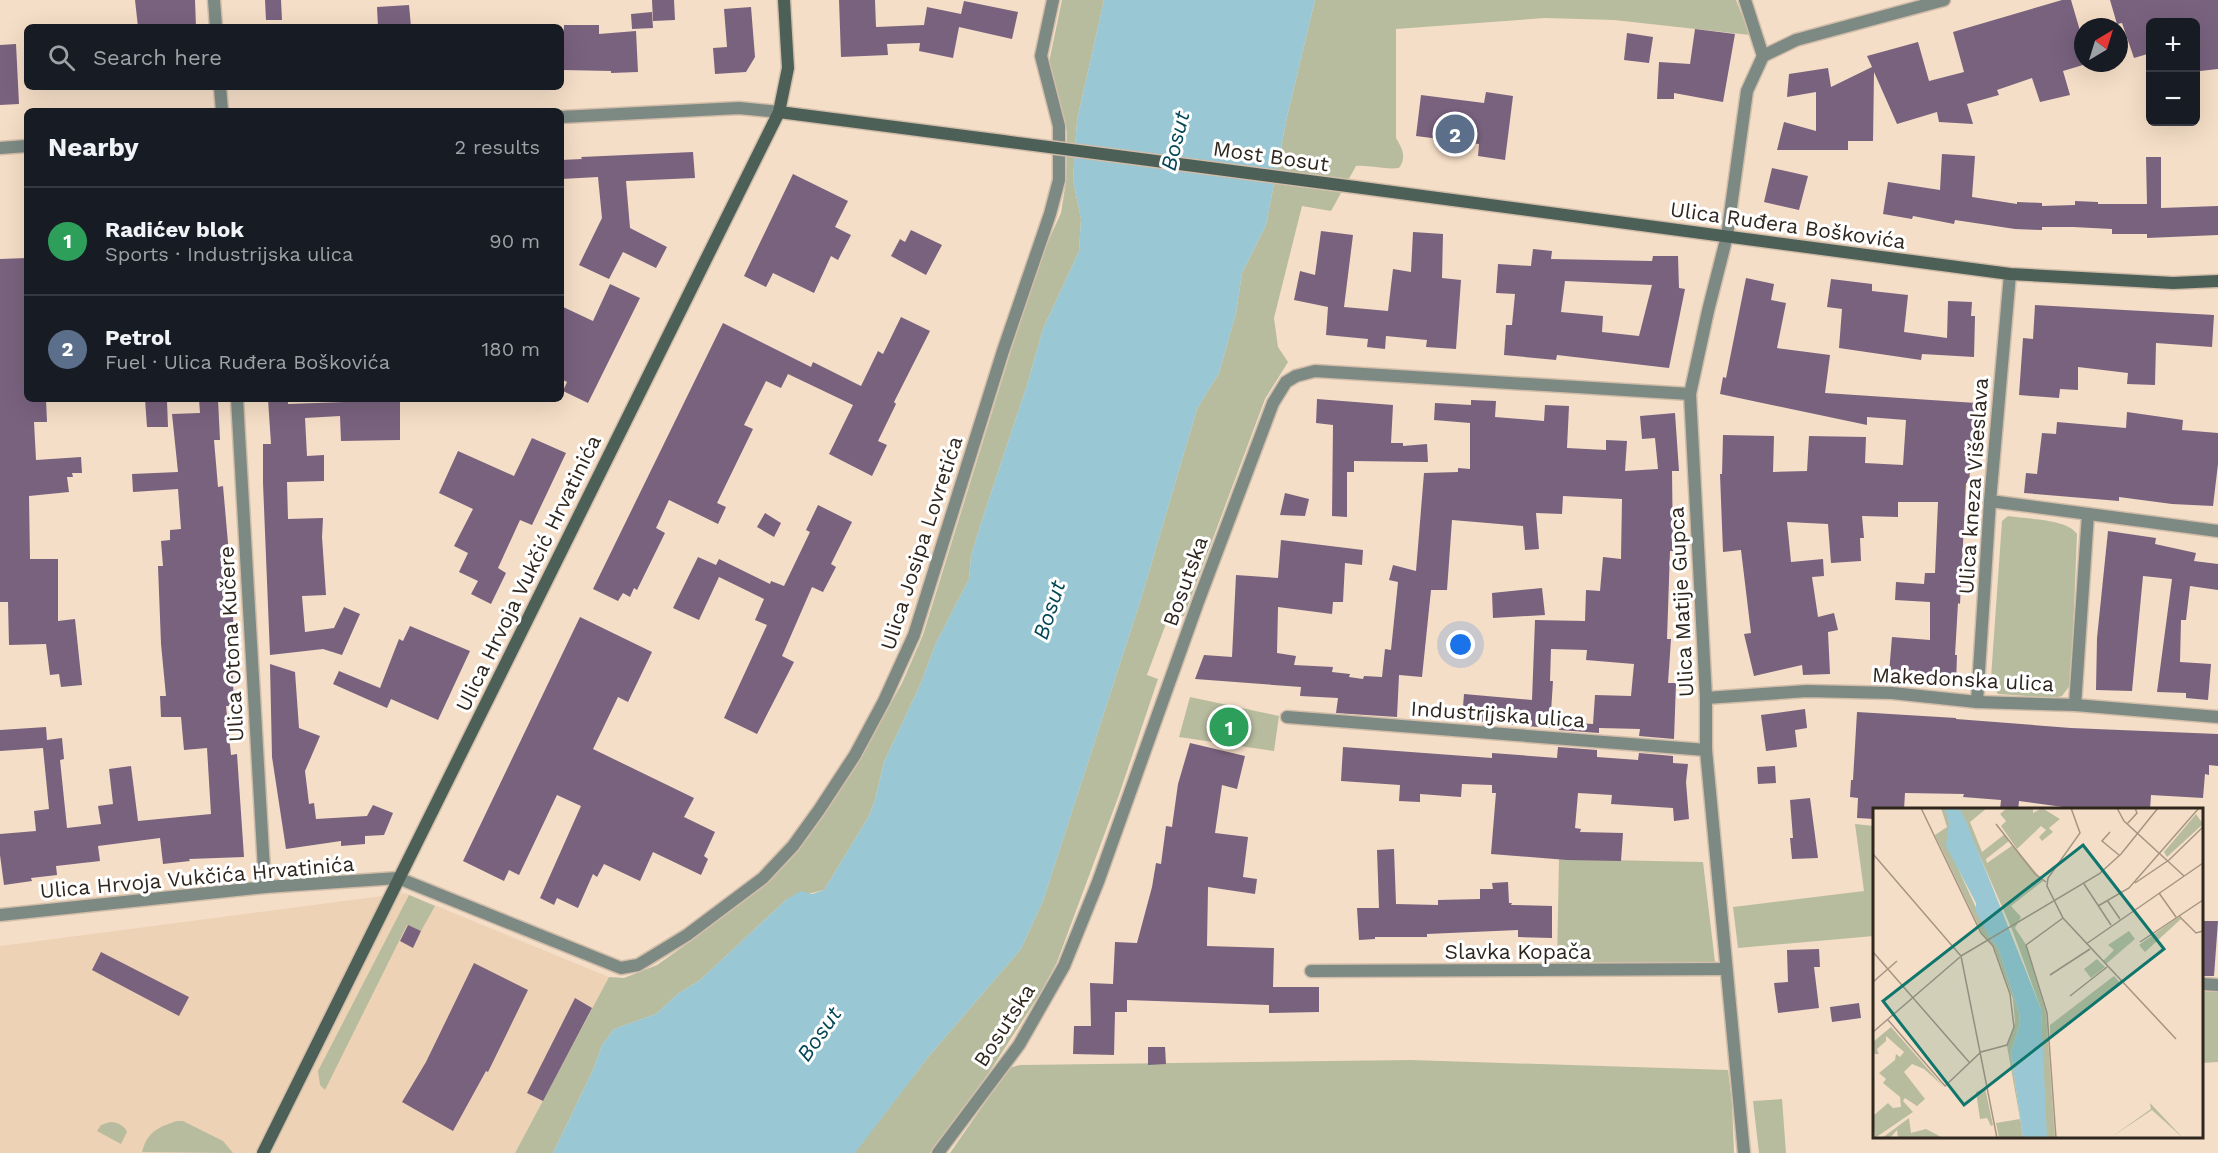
<!DOCTYPE html>
<meta charset="utf-8">
<style>
:root{--surface:#171b24;--page:#242831;--text:#f1f3f6;--muted:#9ea1a6;--line:#363941;--accent:#d29094}
body{margin:0;font-family:"Work Sans",sans-serif;background:var(--page);color:var(--text)}
.controls{position:absolute;right:18px;top:18px;display:grid;overflow:hidden;border-radius:9px;box-shadow:0 6px 24px #0002}
.controls button{width:54px;height:54px;display:grid;place-items:center;padding:0;border:0;border-bottom:2px solid var(--line);background:var(--surface);color:var(--text);font:30px sans-serif}
.compass{position:absolute;left:2074px;top:18px;width:54px;height:54px;border-radius:50%;background:var(--surface);box-shadow:0 6px 24px #0002;rotate:38deg}
.you{position:absolute;left:1461px;top:645px;width:21px;height:21px;margin:-15px;border:4px solid #fff;border-radius:50%;background:#1a73e8;box-shadow:0 0 0 9px #1a73e833}
.badge{display:grid;place-items:center;width:39px;height:39px;border-radius:50%;background:var(--accent);color:#fff;font-size:20px;font-weight:700}
.pin{position:absolute;translate:-50% -50%;border:3px solid #fff;box-shadow:0 2px 6px #0006}
.list{margin:0;padding:0;list-style:none}
h2{display:flex;justify-content:space-between;align-items:center;height:78px;margin:0;padding:0 24px;font-size:26px}
h2 small{font-size:20px;font-weight:400;color:var(--muted)}
.list li{display:grid;grid-template-columns:39px 1fr auto;gap:18px;align-items:center;box-sizing:border-box;height:108px;padding:0 24px;border-top:2px solid var(--line)}
.list b{display:block;font-size:22px;white-space:nowrap}
.list p{margin:0;font-size:20px;white-space:nowrap;color:var(--muted)}
.list em{font-size:20px;font-style:normal;color:var(--muted)}
.icon{flex:none;width:33px;height:33px;fill:none;stroke:currentColor;stroke-width:2;stroke-linecap:round;stroke-linejoin:round}
.map{position:relative;flex:none;width:2218px;height:1153px;overflow:hidden}
.search{position:absolute;background:var(--surface);box-shadow:0 6px 24px #0002;left:24px;top:24px;width:540px;height:66px;display:flex;align-items:center;gap:15px;box-sizing:border-box;padding:0 21px;border-radius:9px;color:var(--muted);font-size:22px}
.panel{position:absolute;background:var(--surface);box-shadow:0 6px 24px #0002;left:24px;top:108px;width:540px;height:294px;border-radius:9px}
.map>svg:first-child{display:block}
</style>
<div class="map">
<svg width="2218" height="1153" viewBox="0 0 2218 1153">
<rect width="100%" height="100%" fill="#f5dec7"/>
<!-- built -->
<polygon fill="#eed2b6" points="405,893 609,977 515,1153 0,1153 0,946"/>
<!-- green -->
<g fill="#b8bc9e">
<polygon points="1062,0 1104,0 1077,120 1073,180 1081,219 1079,251 1043,329 1027,385 981,523 971,556 969,579 935,645 921,683 884,762 875,800 869,816 824,890 787,899 699,981 679,993 656,1014 614,1029 602,1045 593,1070 553,1153 515,1153 609,977 624,978 657,965 688,943 773,876 796,853 855,768 902,683 923,635 1010,354 1044,250 1061,213 1066,181 1067,132 1049,62"/>
<path d="M1315,0h421l14,35 -136,-15 -69,-2 -149,11v109c6,10 11,19 3,30 -14,2 -28,-3 -43,-2l-25,45 -29,-5 -28,112 4,29 10,15 -23,37 -81,217 -16,2 -21,57 11,4 -39,116 -62,167 -16,30 -53,82 -58,79h-76l75,-97 92,-107 22,-48 98,-302 56,-190 22,-36 17,-60 6,-40 24,-48 21,-108z"/>
<path d="M2008,516c18,3 60,3 69,18l-6,150 -9,12 -8,2 -56,-4 -6,-7 -1,-9 11,-157z"/>
<polygon points="1190,697 1279,716 1274,751 1179,737"/>
<polygon points="1855,824 1874,826 1874,936 1738,948 1733,907 1864,891"/>
<polygon points="1559,859 1703,862 1715,962 1557,963"/>
<polygon points="409,895 435,906 421,931 407,925 325,1090 320,1085 318,1071"/>
<polygon points="2202,991 2218,992 2218,1062 2202,1063"/>
<polygon points="1411,1060 1728,1070 1732,1102 1734,1153 950,1153 1009,1068 1020,1065"/>
<polygon points="1782,1099 1786,1153 1759,1153 1753,1101"/>
<path d="M177,1121h6l40,20 10,12 -91,-1c5,-20 16,-25 35,-31z"/>
<path d="M110,1122c7,0 14,3 17,10l-6,12 -24,-13 4,-6z"/>
</g>
<!-- water -->
<polygon fill="#99c7d3" points="1104,0 1315,0 1287,117 1266,225 1242,273 1236,313 1219,373 1197,409 1141,599 1043,901 1021,949 929,1056 855,1153 553,1153 593,1070 602,1045 614,1029 656,1014 679,993 699,981 787,899 801,891 812,894 824,890 869,816 875,800 884,762 921,683 935,645 969,579 971,556 981,523 1027,385 1043,329 1079,251 1081,219 1073,180 1077,120"/>
<!-- building -->
<g fill="#79627e" fill-rule="evenodd">
<polygon points="135,0 195,0 196,27 138,27"/>
<polygon points="265,0 281,0 282,20 266,20"/>
<polygon points="652,0 674,0 675,20 653,21"/>
<polygon points="839,0 875,0 876,27 924,25 927,7 961,14 964,1 1018,12 1012,39 959,27 953,58 919,51 920,43 887,44 888,55 841,57"/>
<polygon points="2062,0 2071,0 2083,41 2083,65 2063,71 2070,95 2040,102 2032,78 1997,90 1999,95 1967,104 1973,124 1939,122 1937,112 1897,124 1874,72 1873,141 1848,141 1848,150 1777,150 1784,122 1816,131 1816,92 1787,97 1789,74 1828,68 1831,87 1872,67 1867,56 1918,42 1929,81 1964,72 1953,32"/>
<polygon points="2110,0 2218,0 2218,69 2200,71 2196,41 2196,22 2151,22 2151,53 2134,58 2122,23 2117,24"/>
<polygon points="409,5 411,27 378,27 377,7"/>
<polygon points="751,7 755,57 746,72 715,74 713,48 727,47 724,9"/>
<polygon points="652,12 653,28 632,29 631,14"/>
<polygon points="564,25 599,25 599,34 636,31 638,72 611,73 611,71 563,70"/>
<polygon points="1695,29 1735,34 1723,102 1674,93 1674,99 1657,99 1659,62 1690,64"/>
<polygon points="1627,33 1653,37 1649,63 1624,60"/>
<polygon points="16,44 19,104 0,105 0,45"/>
<polygon points="1486,92 1513,96 1505,160 1478,156 1479,144 1416,136 1421,95 1484,103"/>
<polygon points="693,152 695,178 626,181 630,228 667,247 656,268 623,252 609,279 579,265 602,218 598,177 561,179 561,160 582,159 581,157"/>
<polygon points="1942,154 1975,156 1972,197 2017,204 2017,202 2042,203 2042,206 2075,205 2075,201 2098,202 2098,204 2147,204 2146,157 2161,157 2161,208 2218,206 2218,235 2147,238 2147,234 2112,234 2112,229 2073,227 2042,227 2042,230 2015,229 1955,220 1954,224 1913,216 1912,219 1883,214 1888,182 1940,190"/>
<polygon points="1772,168 1808,176 1799,210 1764,202"/>
<polygon points="793,174 848,201 835,227 851,235 838,260 831,256 814,293 773,273 766,287 744,276"/>
<polygon points="911,230 942,245 926,275 891,256 900,239 905,242"/>
<polygon points="1321,231 1353,235 1344,307 1388,311 1393,269 1411,272 1413,232 1443,234 1442,278 1461,280 1456,349 1426,347 1427,340 1386,336 1385,349 1367,347 1368,339 1326,335 1328,307 1294,300 1300,271 1315,275"/>
<path d="M1533,249l19,2 -1,8 101,2 1,-5h25l1,32 6,1 -16,79 -112,-13 -1,5 -52,-5 2,-30h6l3,-31 -19,-1 2,-29 33,2zM1565,281l87,4 -13,51 -37,-4 1,-16 -42,-4z"/>
<polygon points="27,258 27,279 25,279 27,399 46,399 47,422 34,422 36,460 81,457 82,473 72,473 73,477 67,477 69,492 29,496 30,559 58,559 58,621 75,619 82,685 61,687 59,674 50,675 46,644 9,645 8,602 0,602 0,259"/>
<polygon points="1746,278 1774,284 1771,300 1786,303 1777,348 1830,355 1825,393 1976,403 1969,483 1966,483 1960,604 1958,603 1955,655 1957,655 1956,684 1928,682 1928,677 1889,673 1892,637 1930,640 1930,602 1895,600 1896,582 1924,584 1925,573 1935,573 1938,502 1898,502 1898,517 1862,516 1864,538 1860,538 1861,561 1831,563 1828,524 1787,522 1791,562 1823,559 1824,576 1812,577 1818,617 1834,613 1838,630 1828,632 1830,674 1803,675 1802,665 1754,676 1744,634 1751,633 1741,550 1723,552 1720,474 1722,474 1723,435 1774,436 1773,472 1807,471 1809,436 1866,437 1865,463 1903,465 1906,420 1867,417 1867,425 1720,394 1723,377 1726,378"/>
<polygon points="1831,279 1872,284 1872,291 1908,295 1904,332 1947,338 1948,301 1972,302 1971,316 1975,316 1974,357 1922,354 1921,360 1839,348 1842,309 1827,307"/>
<polygon points="610,284 640,298 588,403 563,391 567,382 561,379 561,306 593,321"/>
<polygon points="2035,305 2214,315 2212,347 2156,343 2155,385 2127,384 2128,373 2078,367 2078,390 2060,389 2059,398 2019,395 2023,338 2033,339"/>
<polygon points="901,317 930,331 894,402 896,404 878,441 887,445 872,476 829,454 853,405 788,374 781,388 766,381 744,425 753,429 717,503 726,507 718,524 669,500 656,528 665,533 637,590 634,588 630,597 623,593 618,601 593,589 723,323 811,367 813,362 861,386 878,351 883,354"/>
<polygon points="145,399 167,401 168,427 147,427"/>
<polygon points="199,399 218,399 220,440 214,440 218,487 223,486 228,543 228,606 232,606 234,630 231,630 234,659 232,659 234,706 226,706 231,755 237,754 244,857 189,859 190,861 163,864 160,838 98,846 100,861 56,866 57,875 31,878 32,881 4,885 0,855 0,834 36,831 34,811 49,809 43,748 0,751 0,730 46,727 47,740 62,738 64,759 60,760 67,828 101,824 98,806 113,804 109,769 131,766 138,821 211,814 207,748 184,750 181,717 161,717 160,696 166,696 161,644 158,566 163,566 161,541 170,540 170,530 181,529 178,489 133,492 132,474 178,472 172,414 200,413"/>
<polygon points="268,399 288,399 288,404 400,400 400,440 341,441 340,416 305,418 307,456 324,455 324,481 287,482 288,519 323,518 322,537 326,595 302,596 305,632 334,628 344,607 360,614 342,655 323,649 270,655 263,483 263,444 271,444"/>
<polygon points="1317,399 1393,405 1391,443 1403,443 1403,446 1427,444 1428,462 1354,461 1354,472 1347,472 1347,517 1332,516 1333,425 1316,423"/>
<polygon points="1471,400 1496,401 1495,417 1544,421 1545,405 1569,406 1567,448 1606,450 1606,440 1627,441 1625,471 1658,469 1655,438 1642,439 1640,416 1675,413 1679,471 1672,471 1673,551 1670,551 1667,639 1671,639 1668,683 1676,683 1674,739 1639,736 1640,729 1599,728 1599,733 1559,730 1560,722 1593,724 1595,695 1631,696 1634,664 1586,660 1587,650 1551,649 1550,681 1553,681 1550,728 1462,720 1464,694 1532,700 1535,620 1585,621 1586,590 1600,591 1603,557 1621,559 1622,499 1563,496 1562,514 1536,513 1539,549 1525,550 1523,526 1452,520 1447,590 1431,590 1422,677 1399,675 1397,717 1336,713 1338,698 1300,696 1301,687 1195,679 1204,655 1232,657 1236,575 1278,578 1281,540 1363,550 1362,565 1345,563 1343,602 1333,602 1332,614 1278,607 1277,653 1296,656 1294,665 1333,667 1332,672 1350,674 1349,677 1363,679 1364,676 1382,677 1385,649 1391,650 1398,582 1389,580 1393,565 1416,571 1424,473 1458,472 1458,468 1470,469 1470,423 1434,420 1435,403 1471,405"/>
<polygon points="2127,412 2183,420 2182,430 2218,433 2218,464 2213,506 2172,504 2119,497 2119,501 2024,493 2026,473 2037,474 2042,433 2056,434 2057,422 2126,428"/>
<polygon points="532,438 566,453 532,525 520,520 498,568 506,573 491,604 471,594 478,581 459,572 468,553 454,546 473,509 439,493 458,451 514,476"/>
<polygon points="1285,493 1309,499 1305,516 1280,515"/>
<polygon points="818,505 852,522 831,564 836,567 823,592 812,587 782,656 794,662 757,734 724,718 767,625 755,620 764,599 719,577 699,620 673,608 698,557 716,565 719,559 770,584 771,581 784,586 810,532 806,530"/>
<polygon points="765,513 781,523 774,537 757,527"/>
<polygon points="2108,531 2156,538 2155,544 2196,553 2194,561 2218,564 2218,590 2190,586 2186,620 2181,620 2180,662 2211,664 2208,700 2186,698 2186,693 2157,692 2172,579 2143,576 2132,691 2096,690 2097,638"/>
<polygon points="1542,588 1545,615 1493,618 1492,593"/>
<polygon points="580,617 652,652 628,702 618,697 593,749 694,798 684,817 715,832 704,856 708,859 701,875 653,852 640,881 604,864 597,877 593,874 578,908 557,898 554,905 540,898 581,806 557,795 519,875 509,870 504,881 463,861"/>
<polygon points="410,626 470,651 438,720 391,699 387,708 333,684 339,671 380,688 399,639 403,641"/>
<polygon points="270,664 295,672 299,728 320,736 305,771 309,804 314,803 316,819 367,816 373,805 393,813 384,835 365,836 365,844 341,846 341,841 286,849 272,757"/>
<polygon points="1805,709 1807,728 1795,730 1797,747 1766,751 1761,715"/>
<polygon points="1857,712 1956,718 1956,719 2071,728 2218,734 2218,766 2209,765 2209,775 2205,774 2203,798 2151,795 2150,810 2063,810 2063,807 2019,801 2018,810 2000,810 2001,800 1963,797 1964,794 1905,793 1904,810 1875,810 1875,819 1857,818 1858,798 1850,797 1851,780 1853,780"/>
<polygon points="1190,743 1245,756 1237,789 1222,785 1215,833 1248,837 1243,877 1257,879 1255,894 1208,887 1207,946 1274,948 1273,987 1319,987 1319,1012 1269,1013 1269,1005 1127,1000 1127,1012 1115,1012 1114,1055 1073,1054 1074,1026 1091,1026 1090,983 1113,984 1115,942 1137,943 1152,887 1156,863 1161,864 1166,826 1172,827 1178,784"/>
<polygon points="1343,747 1492,758 1492,753 1557,758 1558,747 1597,750 1597,757 1638,760 1639,753 1673,756 1673,763 1688,764 1686,782 1689,819 1674,821 1673,808 1611,804 1612,795 1578,793 1575,828 1581,829 1580,832 1623,833 1621,861 1567,860 1491,854 1496,793 1492,793 1492,785 1462,784 1461,797 1420,794 1420,802 1399,801 1400,785 1341,781"/>
<polygon points="1775,766 1776,783 1758,784 1757,767"/>
<polygon points="1810,798 1818,858 1792,859 1790,838 1793,838 1790,800"/>
<polygon points="1394,849 1396,904 1438,905 1438,900 1480,899 1480,889 1493,889 1492,883 1508,882 1509,903 1512,903 1511,905 1552,906 1552,938 1518,937 1518,930 1427,934 1427,937 1375,937 1375,939 1359,940 1357,908 1379,908 1377,850"/>
<polygon points="2202,921 2218,921 2214,976 2202,976"/>
<polygon points="408,925 421,931 413,948 400,941"/>
<polygon points="1819,949 1820,967 1814,967 1819,1008 1778,1013 1774,983 1788,982 1787,950"/>
<polygon points="101,952 189,997 179,1016 92,970"/>
<polygon points="474,963 528,990 488,1072 486,1071 453,1131 402,1102 426,1062"/>
<polygon points="575,998 592,1008 543,1101 527,1093"/>
<polygon points="1859,1003 1861,1018 1832,1022 1830,1007"/>
<polygon points="1148,1047 1165,1047 1166,1064 1148,1065"/>
</g>
<g fill="none" stroke-linecap="round" stroke-linejoin="round">
<defs>
<g id="minor">
<polyline points="214,0 216,27"/>
<polyline points="1745,0 1763,56"/>
<polyline points="220,87 222,111"/>
<polyline points="561,117 739,108 779,112"/>
<polyline points="0,148 27,146"/>
<polyline points="237,399 265,887"/>
<polyline points="1990,501 2218,531"/>
<polyline points="1706,698 1807,691 1892,693 1977,702 2075,705 2218,717"/>
<polyline points="1977,702 1990,501 2010,274"/>
<polyline points="2075,705 2088,514"/>
<polyline points="1287,717 1706,750"/>
<polyline points="0,915 265,887 398,878 621,968 638,965 687,935 763,878 793,846 819,810 855,755 884,701 914,635 1003,351 1050,214 1059,180 1059,126 1041,56 1053,0"/>
<polyline points="1311,971 1726,969"/>
<polyline points="2202,984 2218,985"/>
<polyline points="938,1153 1019,1045 1064,966 1098,882 1198,602 1273,403 1286,382 1296,376 1315,371 1690,394"/>
<polyline points="1744,1153 1706,750 1706,698 1690,394 1708,311 1727,236 1747,91 1763,56 1796,40 1944,0"/>
</g>
<g id="secondary">
<polyline points="779,112 1003,141"/>
<polyline points="1355,187 2010,274 2173,283 2218,281"/>
<polyline points="263,1153 779,112 788,68 784,0"/>
</g>
</defs>
<!-- minor casing -->
<use href="#minor" stroke="#d1bda9" stroke-width="15"/>
<!-- secondary casing -->
<use href="#secondary" stroke="#d1bda9" stroke-width="15"/>
<!-- minor -->
<use href="#minor" stroke="#7d8a84" stroke-width="12"/>
<!-- secondary -->
<use href="#secondary" stroke="#4d6058" stroke-width="12"/>
<defs>
<polyline id="secondary-bridge" points="1003,141 1355,187"/>
</defs>
<!-- secondary-bridge casing -->
<use href="#secondary-bridge" stroke="#d1bda9" stroke-width="15" stroke-linecap="butt"/>
<!-- secondary-bridge -->
<use href="#secondary-bridge" stroke="#4d6058" stroke-width="12"/>
</g>
<g text-anchor="middle" dominant-baseline="central" stroke-width="6" stroke-linejoin="round" paint-order="stroke">
<!-- street labels -->
<g font-size="21" fill="#2f261e" stroke="#fff">
<text transform="translate(1271 156) rotate(8)">Most Bosut</text>
<text transform="translate(1788 225) rotate(8)">Ulica Ruđera Boškovića</text>
<text transform="translate(1973 486) rotate(-86)">Ulica kneza Višeslava</text>
<text transform="translate(921 543) rotate(-72)">Ulica Josipa Lovretića</text>
<text transform="translate(528 573) rotate(-64)">Ulica Hrvoja Vukčić Hrvatinića</text>
<text transform="translate(1185 581) rotate(-70)">Bosutska</text>
<text transform="translate(1681 602) rotate(-93)">Ulica Matije Gupca</text>
<text transform="translate(231 644) rotate(-93)">Ulica Otona Kučere</text>
<text transform="translate(1963 679) rotate(3)">Makedonska ulica</text>
<text transform="translate(1498 714) rotate(4)">Industrijska ulica</text>
<text transform="translate(197 877) rotate(-5)">Ulica Hrvoja Vukčića Hrvatinića</text>
<text x="1518" y="951">Slavka Kopača</text>
<text transform="translate(1004 1025) rotate(-57)">Bosutska</text>
</g>
<!-- water labels -->
<g font-size="22" font-style="italic" fill="#044857" stroke="#fff">
<text transform="translate(1175 141) rotate(-76)">Bosut</text>
<text transform="translate(1049 610) rotate(-72)">Bosut</text>
<text transform="translate(819 1034) rotate(-55)">Bosut</text>
</g>
</g>
<!-- overview -->
<g transform="translate(1873 808)">
<rect width="330" height="330" fill="#f5dec7"/>
<path d="M68,0h4l3,7 7,47 34,74 9,12 21,65 1,10 -9,30 12,85h-24l-3,-15 24,-4 -13,-73 8,-24 -2,-23 -19,-53 -12,-13 -47,-98 12,-8zM86,0h28l-17,14 12,30 23,-18 4,7 -23,18 1,4 26,-18 30,36 -32,25 10,11 -6,11 10,15 21,70 9,125h-8l-2,-16 -4,-113 -28,-77zM134,0h26v5l9,-5 18,11 -11,9 4,4 -11,9 -3,-4 7,-7 -5,-4 -24,23 -16,-23 5,-5 -6,-7zM323,6l7,10 -36,33 -3,-5zM305,109l3,2 -36,33 -6,-7zM256,123l6,8 -29,25 -3,-3 11,-11 -6,-5zM224,151l8,8 -14,11 -7,-9zM241,168l7,8 -71,55v-14zM18,219l52,59 -19,-17 -12,-5 -8,8 21,27 -8,7 -12,-8 -2,3 10,11 -38,26 -2,-22 15,-13 5,5 8,-1 -1,-10 -17,-14 3,-4 -7,-6 16,-13 1,-6 4,3 4,-5 -18,-16v5l-9,8 2,5h-6v-12zM112,280l8,37 -2,1 -4,-8 -7,1 -4,-27zM277,295l33,35 -31,-28 -42,28 41,-29zM36,310l2,15 15,-4 17,9h-45l-1,-8 -7,8h-8z" fill="#b8bc9e"/>
<path d="M72,0h14l7,13 75,188 6,129h-24l-12,-85 9,-30 -1,-10 -21,-65 -9,-12 -13,-24v-9l-30,-57 3,-24z" fill="#99c7d3"/>
<path fill="none" stroke="#a69483" stroke-width="1.5" d="M198,0l9,25 -32,45 -1,8 16,32 113,121M244,0l7,13 60,55M123,16l39,50 11,8M254,16l10,-11 -2,-5M237,24l-8,9 17,14M0,46l88,102 36,182M262,75l34,-23 34,-33M211,76l27,41M286,85l17,24M234,92l13,19M225,98l31,-18 70,-80M306,108l17,17 7,-2M267,134l63,-42M213,136l117,-81M0,144l96,110M88,148l138,-82 22,-20 37,-46M177,167l40,-26M0,174l24,-21M197,188l37,-29M15,212l57,66 36,-34 26,-7 7,-18 -4,-33 -17,-48 -12,-13 -60,-125M0,224l87,-75M183,330l-9,-125 -21,-68 37,-27"/>
<path fill="#0f766e" fill-opacity="0.15" stroke="#0f766e" stroke-width="3" d="M210,37l81,104 -200,156 -81,-104z"/>
<rect width="330" height="330" fill="none" stroke="#2f261e" stroke-width="3"/>
</g>
</svg>
<div class="controls">
<button>+</button>
<button>−</button>
</div>
<svg class="compass" viewBox="-18 -18 36 36"><path d="M0-13l5 13h-10z" fill="#e53935"/><path d="M0 13l5-13h-10z" fill="#9ea1a6"/></svg>
<div class="you"></div>
<div class="pin badge" style="left:1229px;top:727px;background:#2e9e5b">1</div>
<div class="pin badge" style="left:1455px;top:134px;background:#5c6f8a">2</div>
<div class="search"><svg class="icon" aria-label="search" viewBox="0 0 24 24"><circle cx="10" cy="10" r="6"/><path d="M15 15l6 6"/></svg>Search here</div>
<section class="panel">
<h2>Nearby<small>2 results</small></h2>
<ul class="list">
<li><span class="badge" style="background:#2e9e5b">1</span><div><b>Radićev blok</b><p>Sports · Industrijska ulica</p></div><em>90 m</em></li>
<li><span class="badge" style="background:#5c6f8a">2</span><div><b>Petrol</b><p>Fuel · Ulica Ruđera Boškovića</p></div><em>180 m</em></li>
</ul>
</section>
</div>
